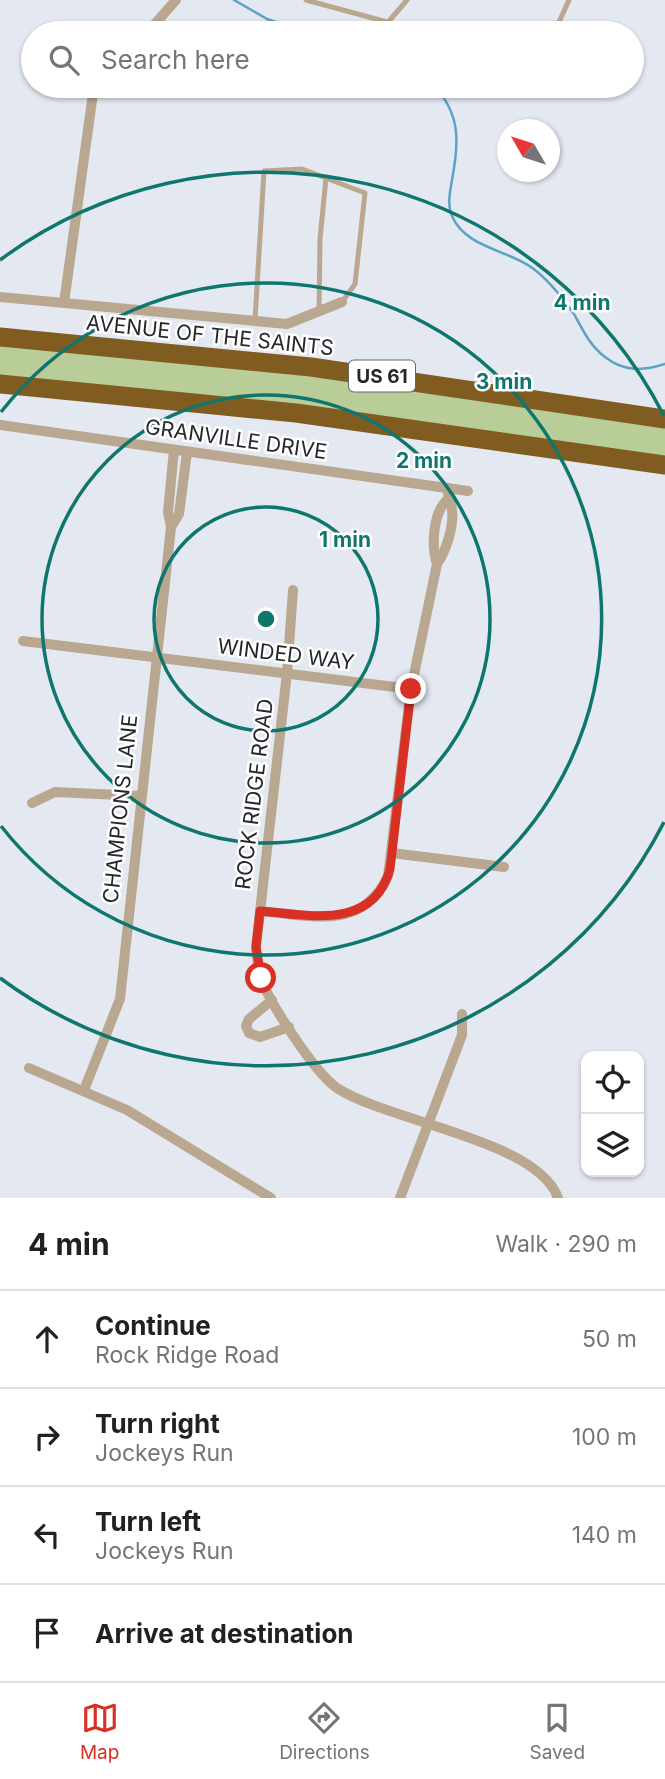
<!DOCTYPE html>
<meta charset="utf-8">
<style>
:root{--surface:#fff;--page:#f2f2f2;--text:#202124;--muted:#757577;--line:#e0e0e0;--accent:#d93025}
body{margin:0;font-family:Inter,sans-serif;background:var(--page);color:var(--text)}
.controls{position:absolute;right:21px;bottom:21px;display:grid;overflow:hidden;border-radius:14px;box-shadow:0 2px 5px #0004}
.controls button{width:63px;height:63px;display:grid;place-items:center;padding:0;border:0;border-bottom:2px solid var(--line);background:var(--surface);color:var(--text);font:35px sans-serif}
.compass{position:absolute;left:497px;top:119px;width:63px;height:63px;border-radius:50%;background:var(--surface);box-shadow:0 2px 5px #0004;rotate:309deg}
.stop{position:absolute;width:21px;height:21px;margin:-16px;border:5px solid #d93025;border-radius:50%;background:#fff}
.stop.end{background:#d93025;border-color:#fff;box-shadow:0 2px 7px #0008}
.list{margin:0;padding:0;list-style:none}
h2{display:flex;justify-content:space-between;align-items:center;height:91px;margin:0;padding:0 28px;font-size:30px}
h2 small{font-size:23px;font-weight:400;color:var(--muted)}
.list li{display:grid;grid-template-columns:46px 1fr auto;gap:21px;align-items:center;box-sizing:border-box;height:98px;padding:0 28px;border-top:2px solid var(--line)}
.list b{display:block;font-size:26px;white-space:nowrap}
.list p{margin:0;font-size:23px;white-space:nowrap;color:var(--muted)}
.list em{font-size:23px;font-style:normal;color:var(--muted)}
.icon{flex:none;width:38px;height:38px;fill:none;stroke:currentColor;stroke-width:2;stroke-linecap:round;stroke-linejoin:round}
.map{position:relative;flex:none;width:665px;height:1198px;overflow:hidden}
.search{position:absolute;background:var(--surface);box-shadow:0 2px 5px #0004;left:21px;right:21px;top:21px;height:77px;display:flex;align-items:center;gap:18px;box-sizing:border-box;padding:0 24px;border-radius:38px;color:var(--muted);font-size:26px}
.sheet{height:483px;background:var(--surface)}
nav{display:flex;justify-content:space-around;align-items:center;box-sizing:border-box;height:98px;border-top:2px solid var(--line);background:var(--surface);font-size:19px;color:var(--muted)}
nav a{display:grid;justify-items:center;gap:4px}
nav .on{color:var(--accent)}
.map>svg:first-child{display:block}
</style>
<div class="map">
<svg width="665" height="1198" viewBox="0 0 665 1198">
<rect width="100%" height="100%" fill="#e4e8f1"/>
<!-- green -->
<polygon fill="#b8cd98" points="0,346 277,371 665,427 665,459 0,378"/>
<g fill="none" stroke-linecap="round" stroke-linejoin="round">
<!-- stream -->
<g stroke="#5ca1c6" stroke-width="2.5">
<polyline points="234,0 267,19 310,33"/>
<path d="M434,86c27,28 25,57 18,94 -2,12 -5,25 0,36 13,31 55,34 79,51 17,12 31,30 43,47 9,16 16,32 31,43 19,15 38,14 60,7"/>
</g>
<!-- service -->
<g stroke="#b9a78f" stroke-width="5">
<polyline points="306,0 428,33"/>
<polyline points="389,21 407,0"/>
<polyline points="554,33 569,0"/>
<polyline points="319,313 320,239 326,178"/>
<polyline points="255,320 264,171 302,169 365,193 355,284 342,302"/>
</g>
<!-- minor -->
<g stroke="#b9a78f" stroke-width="10">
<polyline points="147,33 176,0"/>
<polyline points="0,297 287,324 342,302"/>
<polyline points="64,303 94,86"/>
<polyline points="0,425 468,491"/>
<polyline points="171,527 179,514 187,452"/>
<path d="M437,564c-6,-18 -4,-51 10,-64"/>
<path d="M293,590l-6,83 -31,274c1,10 2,22 5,32 10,26 54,94 76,109 52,34 201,52 221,110"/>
<polyline points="23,641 411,689"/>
<polyline points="32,803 55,792 141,796"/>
<polyline points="392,853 504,867"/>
<path d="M260,911c50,4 102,21 128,-35l23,-187 26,-125c9,-13 17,-37 15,-54 -1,-9 -5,-12 -4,-22"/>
<polyline points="272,1000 249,1019 246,1026 249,1033 260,1037 289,1027"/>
<polyline points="29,1068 127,1110 271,1198"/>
<polyline points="84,1090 120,999 171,527 168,512 174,450"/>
<polyline points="400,1198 462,1035 462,1014"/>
</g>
<!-- motorway -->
<g stroke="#805c20" stroke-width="19">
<polyline points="0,337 311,367 665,419"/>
<polyline points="0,384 296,413 665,465"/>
</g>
</g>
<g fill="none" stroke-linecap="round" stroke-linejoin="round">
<!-- route -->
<path stroke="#d93025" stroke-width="9" d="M261,978l-5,-31 4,-36c48,4 113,20 130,-42l21,-180"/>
</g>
<!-- distance rings -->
<g fill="none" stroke="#0f766e" stroke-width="3.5">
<circle cx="266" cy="619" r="112"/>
<circle cx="266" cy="619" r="224"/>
<path d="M1 412A336 336 0 1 1 1 826"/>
<path d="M664 822A447 447 0 0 1 0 978M0 260A447 447 0 0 1 664 416"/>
</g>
<g text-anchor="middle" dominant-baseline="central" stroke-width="5" stroke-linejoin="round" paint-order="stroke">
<!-- shield labels -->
<rect fill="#fff" stroke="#66686a" stroke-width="2" x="349" y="360.5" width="66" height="31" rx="5"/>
<g font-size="19" font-weight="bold" fill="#25272a">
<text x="382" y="376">US 61</text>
</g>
<!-- street labels -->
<g font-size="21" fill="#25272a" stroke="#fff">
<text transform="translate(210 335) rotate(6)">AVENUE OF THE SAINTS</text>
<text transform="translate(236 439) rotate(8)">GRANVILLE DRIVE</text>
<text transform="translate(286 654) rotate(7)">WINDED WAY</text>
<text transform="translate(254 794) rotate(-83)">ROCK RIDGE ROAD</text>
<text transform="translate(120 809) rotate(-84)">CHAMPIONS LANE</text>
</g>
</g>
<circle cx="266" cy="619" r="10" fill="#0f766e" stroke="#fff" stroke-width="3.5"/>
<g font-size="21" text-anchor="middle" font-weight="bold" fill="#0f766e" stroke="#fff" stroke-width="5" stroke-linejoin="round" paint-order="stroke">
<text x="582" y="310">4 min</text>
<text x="504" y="389">3 min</text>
<text x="424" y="468">2 min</text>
<text x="345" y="547">1 min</text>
</g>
</svg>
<div class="controls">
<button><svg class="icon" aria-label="locate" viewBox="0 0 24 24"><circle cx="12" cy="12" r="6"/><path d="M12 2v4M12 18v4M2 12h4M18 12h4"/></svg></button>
<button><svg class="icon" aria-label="layers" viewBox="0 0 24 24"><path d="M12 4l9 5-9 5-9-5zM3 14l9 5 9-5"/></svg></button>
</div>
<svg class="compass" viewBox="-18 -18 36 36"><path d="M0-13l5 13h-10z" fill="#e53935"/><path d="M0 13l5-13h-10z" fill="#757577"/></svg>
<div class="stop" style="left:261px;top:978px"></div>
<div class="stop end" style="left:411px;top:689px"></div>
<div class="search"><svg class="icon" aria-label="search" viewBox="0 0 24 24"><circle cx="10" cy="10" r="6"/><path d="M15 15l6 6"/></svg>Search here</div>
</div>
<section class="sheet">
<h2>4 min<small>Walk · 290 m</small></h2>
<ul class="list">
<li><svg class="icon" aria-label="ahead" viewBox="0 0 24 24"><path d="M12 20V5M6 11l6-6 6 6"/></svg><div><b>Continue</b><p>Rock Ridge Road</p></div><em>50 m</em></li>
<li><svg class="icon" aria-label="right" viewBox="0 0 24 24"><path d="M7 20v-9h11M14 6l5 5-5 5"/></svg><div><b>Turn right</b><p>Jockeys Run</p></div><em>100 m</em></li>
<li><svg class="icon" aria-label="left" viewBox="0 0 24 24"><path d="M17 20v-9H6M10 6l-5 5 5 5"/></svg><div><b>Turn left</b><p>Jockeys Run</p></div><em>140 m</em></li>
<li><svg class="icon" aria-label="arrive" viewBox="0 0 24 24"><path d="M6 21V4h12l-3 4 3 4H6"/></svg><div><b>Arrive at destination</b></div></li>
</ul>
</section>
<nav>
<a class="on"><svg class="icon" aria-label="map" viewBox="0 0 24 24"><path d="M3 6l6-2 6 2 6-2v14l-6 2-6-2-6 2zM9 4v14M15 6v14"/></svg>Map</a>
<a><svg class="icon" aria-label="directions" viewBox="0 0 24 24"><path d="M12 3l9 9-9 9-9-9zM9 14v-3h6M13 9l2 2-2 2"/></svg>Directions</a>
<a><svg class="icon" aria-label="saved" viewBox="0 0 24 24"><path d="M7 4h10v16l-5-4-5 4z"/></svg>Saved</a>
</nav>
